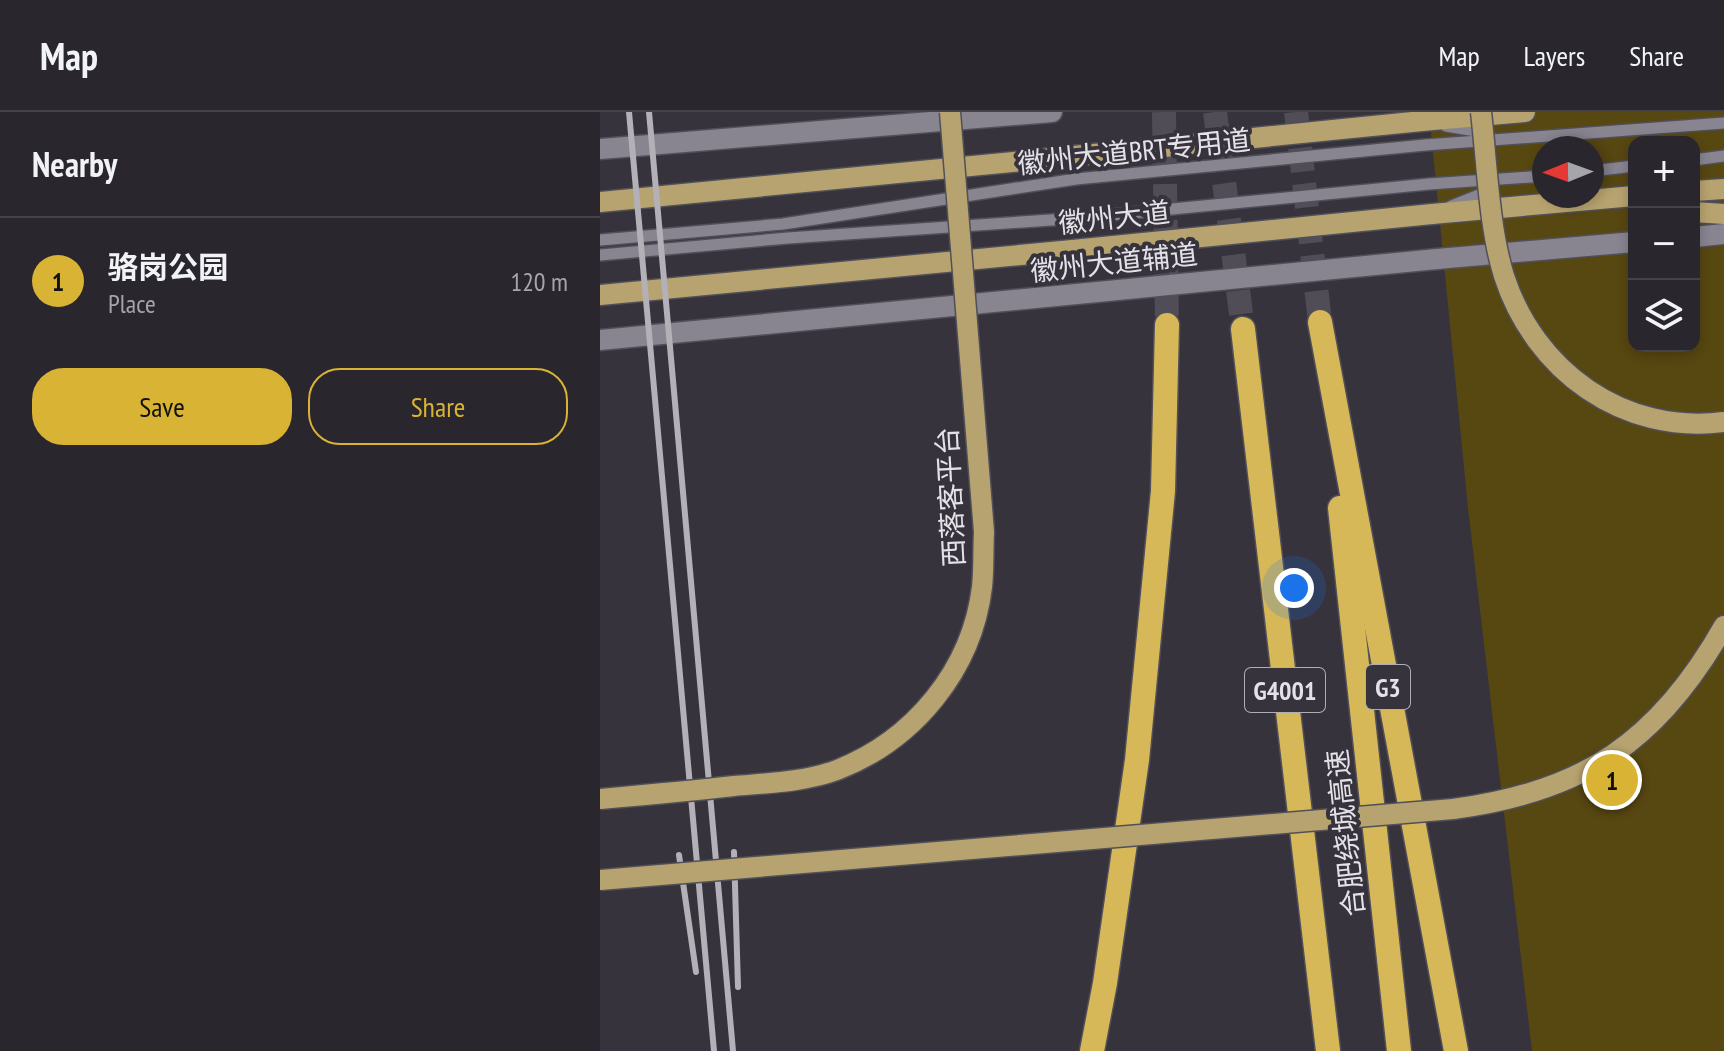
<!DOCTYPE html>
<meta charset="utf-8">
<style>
:root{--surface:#29262e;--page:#35323a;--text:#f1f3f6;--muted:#a5a5aa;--line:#45434a;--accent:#d9b334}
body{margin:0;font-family:"PT Sans Narrow","Noto Sans SC",sans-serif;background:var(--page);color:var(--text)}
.controls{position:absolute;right:24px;top:24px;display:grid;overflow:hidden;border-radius:16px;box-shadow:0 4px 12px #0003}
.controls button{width:72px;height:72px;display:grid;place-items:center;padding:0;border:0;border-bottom:2px solid var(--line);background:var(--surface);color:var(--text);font:40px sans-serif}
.compass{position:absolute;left:932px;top:24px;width:72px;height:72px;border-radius:50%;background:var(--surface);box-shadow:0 4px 12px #0003;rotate:269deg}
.you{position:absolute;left:694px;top:476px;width:28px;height:28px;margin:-20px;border:6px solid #fff;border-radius:50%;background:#1a73e8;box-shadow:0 0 0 12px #1a73e833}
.badge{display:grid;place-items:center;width:52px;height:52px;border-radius:50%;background:var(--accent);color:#111;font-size:26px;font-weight:700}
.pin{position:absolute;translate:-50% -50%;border:4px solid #fff;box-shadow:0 2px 8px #0006}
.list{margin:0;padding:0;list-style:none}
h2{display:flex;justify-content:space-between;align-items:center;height:104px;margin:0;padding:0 32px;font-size:34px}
h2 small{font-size:26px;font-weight:400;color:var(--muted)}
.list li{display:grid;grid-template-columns:52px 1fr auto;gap:24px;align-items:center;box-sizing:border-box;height:128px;padding:0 32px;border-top:2px solid var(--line)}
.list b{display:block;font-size:30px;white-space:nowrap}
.list p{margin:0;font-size:26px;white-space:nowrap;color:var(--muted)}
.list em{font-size:26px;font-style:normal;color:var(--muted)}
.actions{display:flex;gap:16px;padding:24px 32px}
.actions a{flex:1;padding:18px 0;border:2px solid var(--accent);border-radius:32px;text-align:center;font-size:28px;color:var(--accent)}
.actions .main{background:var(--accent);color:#111}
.icon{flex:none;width:44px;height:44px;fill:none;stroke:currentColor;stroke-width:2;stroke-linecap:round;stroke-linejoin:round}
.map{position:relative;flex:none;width:1124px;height:939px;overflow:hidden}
header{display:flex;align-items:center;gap:48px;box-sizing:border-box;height:112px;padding:0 40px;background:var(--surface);border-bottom:2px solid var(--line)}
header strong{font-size:38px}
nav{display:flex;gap:44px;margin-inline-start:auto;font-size:28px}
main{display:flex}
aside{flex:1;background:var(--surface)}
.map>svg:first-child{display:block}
</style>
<header>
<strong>Map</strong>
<nav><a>Map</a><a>Layers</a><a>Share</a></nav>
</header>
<main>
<aside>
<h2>Nearby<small></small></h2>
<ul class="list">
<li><span class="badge">1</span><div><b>骆岗公园</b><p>Place</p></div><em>120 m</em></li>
</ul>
<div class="actions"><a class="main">Save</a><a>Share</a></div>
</aside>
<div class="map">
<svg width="1124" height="939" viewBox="0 0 1124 939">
<rect width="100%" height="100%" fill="#37333d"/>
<!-- green -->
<path fill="#574711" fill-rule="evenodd" d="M829,0h295v939h-192l-64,-543zM1034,30h60v204h-60zM944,36h48v48h-48z"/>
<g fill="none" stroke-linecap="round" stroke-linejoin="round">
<!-- highway-tunnel -->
<g stroke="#514d57" stroke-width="24" stroke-dasharray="24 12" stroke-linecap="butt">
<polyline points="564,0 567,213"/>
<polyline points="615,0 643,217"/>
<polyline points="696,0 720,210"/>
</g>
<defs>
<g id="lane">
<polyline points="846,14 888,21"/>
<polyline points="825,33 1124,11"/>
<polyline points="1094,48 1124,44"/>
<polyline points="992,59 1034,54"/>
<polyline points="829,72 944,64"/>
<polyline points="851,94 891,78"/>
<polyline points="0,128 183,112 476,67"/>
<polyline points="0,143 188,126 480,106"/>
</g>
<g id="secondary">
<polyline points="0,37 452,0"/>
<polyline points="1094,125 1124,122"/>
<polyline points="837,147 1034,130"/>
<polyline points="0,228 487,181"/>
</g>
<g id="primary">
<polyline points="822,9 925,0"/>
<polyline points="1094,79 1124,77"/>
<polyline points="0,90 474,44"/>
<polyline points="1094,100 1124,102"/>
<polyline points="832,102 1034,84"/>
<polyline points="0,183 483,137"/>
<path d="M853,697c131,-17 206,-68 271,-183"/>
</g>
<g id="highway">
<polyline points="720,210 856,939"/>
<polyline points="643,217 728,939"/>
<polyline points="740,396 799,939"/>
<polyline points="492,939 505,871 537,648 563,379 567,213"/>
</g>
</defs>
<!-- lane casing -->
<use href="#lane" stroke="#514f57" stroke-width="14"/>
<!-- secondary casing -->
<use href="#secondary" stroke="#514f57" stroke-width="23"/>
<!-- primary casing -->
<use href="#primary" stroke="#514f57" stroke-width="23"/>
<!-- highway casing -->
<use href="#highway" stroke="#514f57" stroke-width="27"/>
<!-- lane -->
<use href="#lane" stroke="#888490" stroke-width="11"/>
<!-- secondary -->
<use href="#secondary" stroke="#888490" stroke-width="20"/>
<!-- primary -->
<use href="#primary" stroke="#b7a36f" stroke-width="20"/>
<!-- highway -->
<use href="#highway" stroke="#d7b859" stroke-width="24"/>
<!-- rail -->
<g stroke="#b3b0b7" stroke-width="6">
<polyline points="29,0 114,939"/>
<polyline points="49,0 133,939"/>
<polyline points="134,740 138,875"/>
<polyline points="79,743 96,860"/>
</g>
<defs>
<g id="lane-bridge">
<polyline points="476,67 825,33"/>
<polyline points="480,106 829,72"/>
</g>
<polyline id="secondary-bridge" points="487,181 837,147"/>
<g id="primary-bridge">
<path d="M881,0c6,51 8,116 23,164 31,95 119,159 220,146"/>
<polyline points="474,44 822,9"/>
<polyline points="483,137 832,102"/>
<path d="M0,687c45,-4 90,-8 134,-13 34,-3 71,-4 103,-16 77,-30 135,-100 145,-183 2,-18 1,-37 2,-55l-34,-420"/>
<polyline points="0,768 853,697"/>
</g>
</defs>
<!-- lane-bridge casing -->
<use href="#lane-bridge" stroke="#514f57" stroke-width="14" stroke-linecap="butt"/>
<!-- secondary-bridge casing -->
<use href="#secondary-bridge" stroke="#514f57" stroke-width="23" stroke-linecap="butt"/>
<!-- primary-bridge casing -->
<use href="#primary-bridge" stroke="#514f57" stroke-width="23" stroke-linecap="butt"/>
<!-- lane-bridge -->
<use href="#lane-bridge" stroke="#888490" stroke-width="11"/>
<!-- secondary-bridge -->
<use href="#secondary-bridge" stroke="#888490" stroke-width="20"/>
<!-- primary-bridge -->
<use href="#primary-bridge" stroke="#b7a36f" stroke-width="20"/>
</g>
<g text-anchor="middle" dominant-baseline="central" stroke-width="8" stroke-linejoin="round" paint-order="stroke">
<!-- shield labels -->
<g fill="#37333d" stroke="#b0aeb5" stroke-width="2">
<rect x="766" y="553" width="44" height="44" rx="6"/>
<rect x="645" y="556" width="80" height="44" rx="6"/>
</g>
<g font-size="26" font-weight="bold" fill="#e4e2e8">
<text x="788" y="575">G3</text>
<text x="685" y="578">G4001</text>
</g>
<!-- street labels -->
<g font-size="28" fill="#e4e2e8" stroke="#37333d">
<text transform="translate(534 39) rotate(-6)">徽州大道BRT专用道</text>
<text transform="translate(514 105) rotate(-6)">徽州大道</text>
<text transform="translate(514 150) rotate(-6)">徽州大道辅道</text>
<text transform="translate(350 385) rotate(-93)">西落客平台</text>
<text transform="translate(745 721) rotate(-96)">合肥绕城高速</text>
</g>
</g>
</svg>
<div class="controls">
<button>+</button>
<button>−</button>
<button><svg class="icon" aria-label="layers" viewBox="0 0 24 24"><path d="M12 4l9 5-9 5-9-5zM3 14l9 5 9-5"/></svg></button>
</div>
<svg class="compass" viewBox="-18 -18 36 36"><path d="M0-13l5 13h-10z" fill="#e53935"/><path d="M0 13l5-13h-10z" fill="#a5a5aa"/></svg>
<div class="you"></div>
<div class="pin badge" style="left:1012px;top:668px">1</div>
</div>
</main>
